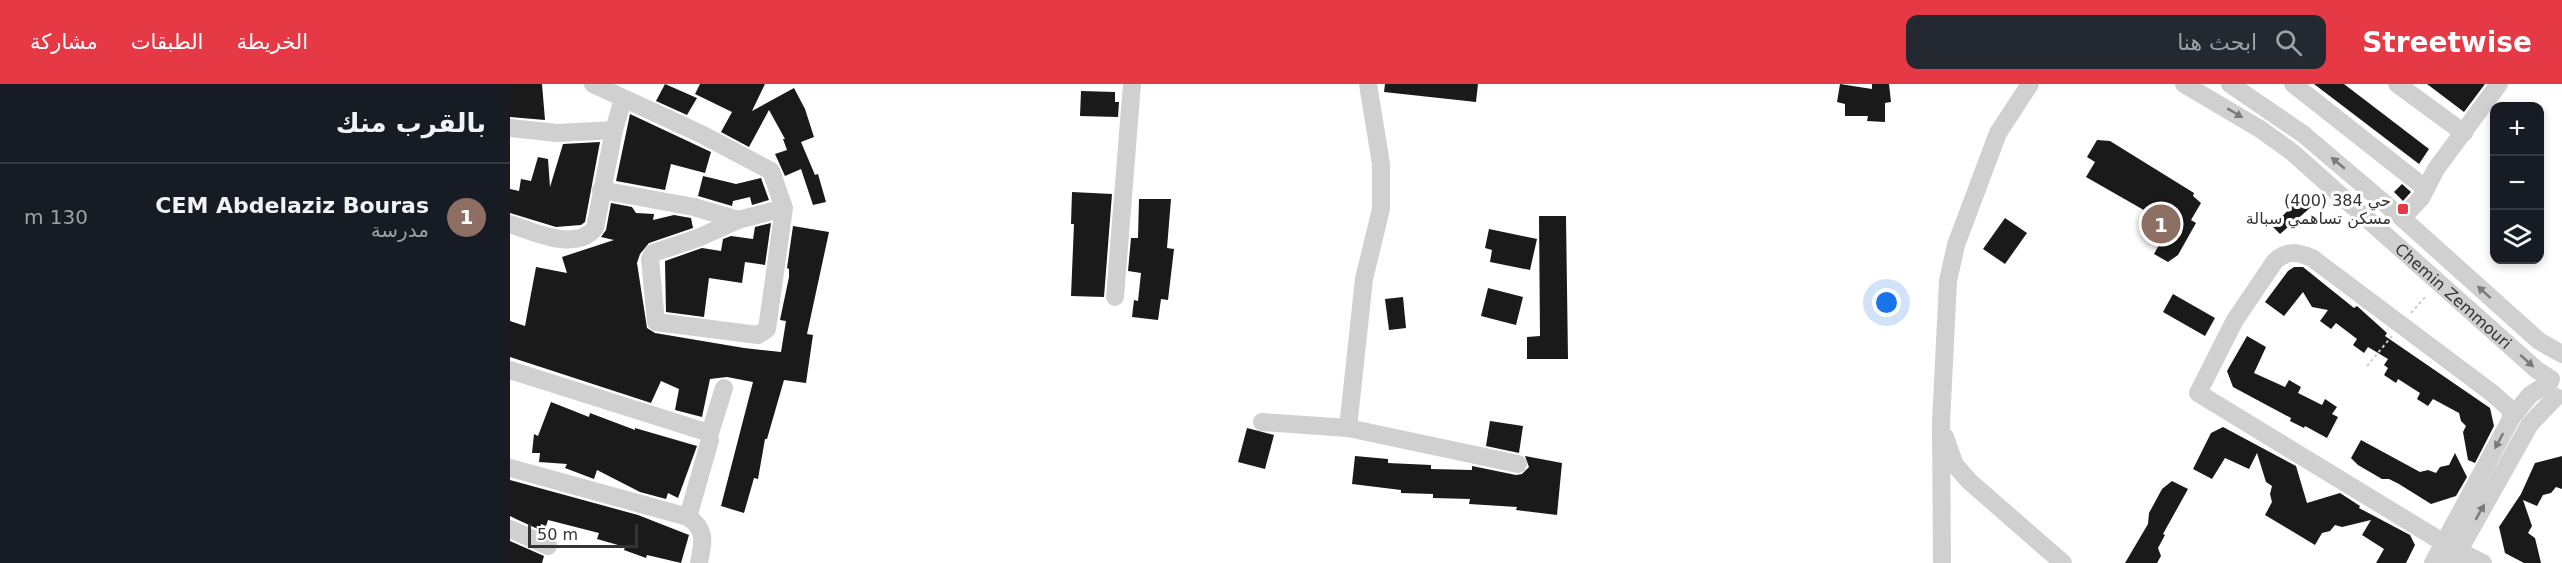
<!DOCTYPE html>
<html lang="ar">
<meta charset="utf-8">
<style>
:root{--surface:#171b24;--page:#242831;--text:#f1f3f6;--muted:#9ea1a6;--line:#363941;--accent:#e63946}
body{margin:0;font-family:"DejaVu Sans","Noto Naskh Arabic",sans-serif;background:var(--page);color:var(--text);direction:rtl}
.controls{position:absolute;right:18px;top:18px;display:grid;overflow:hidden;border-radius:12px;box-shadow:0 3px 9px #0003}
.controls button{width:54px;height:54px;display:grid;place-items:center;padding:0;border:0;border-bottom:2px solid var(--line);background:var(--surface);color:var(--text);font:30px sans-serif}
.scale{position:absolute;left:18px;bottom:15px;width:110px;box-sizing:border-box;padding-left:6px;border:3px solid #333;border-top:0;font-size:16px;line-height:21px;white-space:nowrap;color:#333;-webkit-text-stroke:4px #fff;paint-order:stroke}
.you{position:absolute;left:1377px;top:219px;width:21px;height:21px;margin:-15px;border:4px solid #fff;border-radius:50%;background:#1a73e8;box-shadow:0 0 0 9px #1a73e833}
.badge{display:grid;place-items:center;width:39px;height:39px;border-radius:50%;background:var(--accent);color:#fff;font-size:20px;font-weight:700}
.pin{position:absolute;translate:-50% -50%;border:3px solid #fff;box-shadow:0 2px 6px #0006}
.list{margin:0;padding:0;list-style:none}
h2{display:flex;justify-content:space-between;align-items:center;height:78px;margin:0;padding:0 24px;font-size:26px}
h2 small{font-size:20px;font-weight:400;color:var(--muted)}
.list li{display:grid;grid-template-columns:39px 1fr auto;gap:18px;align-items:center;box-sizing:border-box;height:108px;padding:0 24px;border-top:2px solid var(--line)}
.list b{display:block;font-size:22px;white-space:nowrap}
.list p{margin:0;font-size:20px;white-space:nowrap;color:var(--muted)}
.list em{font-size:20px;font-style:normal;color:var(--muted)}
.icon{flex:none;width:33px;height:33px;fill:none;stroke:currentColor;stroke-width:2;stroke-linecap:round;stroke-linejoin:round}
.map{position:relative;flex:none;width:2052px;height:479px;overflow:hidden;direction:ltr}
header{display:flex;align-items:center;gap:36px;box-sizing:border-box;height:84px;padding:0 30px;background:var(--accent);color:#fff}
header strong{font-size:28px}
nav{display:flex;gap:33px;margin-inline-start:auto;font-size:21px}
.search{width:420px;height:54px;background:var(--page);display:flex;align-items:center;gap:15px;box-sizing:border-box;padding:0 21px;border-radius:12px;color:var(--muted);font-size:22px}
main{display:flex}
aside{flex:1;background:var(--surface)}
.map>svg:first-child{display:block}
</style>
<header>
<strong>Streetwise</strong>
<div class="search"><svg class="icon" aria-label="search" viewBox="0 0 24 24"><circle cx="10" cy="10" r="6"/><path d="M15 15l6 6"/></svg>ابحث هنا</div>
<nav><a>الخريطة</a><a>الطبقات</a><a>مشاركة</a></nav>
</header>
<main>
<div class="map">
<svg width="2052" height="479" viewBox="0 0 2052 479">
<rect width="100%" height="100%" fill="#fff"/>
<!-- building -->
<g fill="#1a1a1a">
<polygon points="0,0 32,0 35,36 0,33"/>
<polygon points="155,0 187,14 177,31 146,17"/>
<polygon points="190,0 255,0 242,27 284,4 295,25 304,53 291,58 305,91 308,90 316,118 303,121 291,85 275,92 265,70 277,66 273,55 275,55 259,26 239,63 211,48 222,28 185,10"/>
<polygon points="875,0 968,0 966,18 874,8"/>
<polygon points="1330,0 1362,5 1362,0 1379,0 1381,18 1375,19 1375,38 1357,37 1358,32 1335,32 1335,20 1327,18"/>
<polygon points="1804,0 1834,0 1919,65 1909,80"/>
<polygon points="1917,0 1975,0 1954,28"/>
<polygon points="571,7 605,8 605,18 609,18 608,33 570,32"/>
<polygon points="120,30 201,68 195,89 161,80 155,106 106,97"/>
<polygon points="1587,56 1600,57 1684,109 1683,112 1691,119 1681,136 1686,139 1668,171 1658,178 1644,170 1660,141 1576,93 1585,78 1577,73"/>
<polygon points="90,58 75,138 71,141 46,143 0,129 0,105 9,107 11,95 21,97 28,73 38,75 40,103 53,60"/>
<polygon points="193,92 226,100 251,94 259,116 242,121 240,113 223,117 222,122 188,112"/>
<polygon points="1892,100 1901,108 1893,117 1884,108"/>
<polygon points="562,108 602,110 594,213 561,212 564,140 561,140"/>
<polygon points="1797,108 1807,118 1770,150 1762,142"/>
<polygon points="629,115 661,115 657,164 664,165 658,216 651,215 648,236 622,233 624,216 628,217 631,189 618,187 621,154 628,154"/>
<polygon points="101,119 122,123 126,129 144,130 143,136 164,131 181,134 183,144 139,159 130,170 127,179 137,244 145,249 234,264 271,268 276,237 270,236 279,193 279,185 277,184 283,142 319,148 297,250 303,251 296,299 274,296 257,355 255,355 248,395 244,394 234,429 211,422 243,298 217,293 200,295 192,333 165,326 169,305 151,297 141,319 0,273 0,237 15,242 26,183 57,189 52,173 104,156 91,153 96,146"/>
<polygon points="1029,132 1056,132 1058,275 1017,275 1017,253 1030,252"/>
<polygon points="1495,134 1517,149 1495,180 1473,165"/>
<polygon points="261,139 255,181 235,178 232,199 199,194 194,233 156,228 155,177 192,164 211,167 213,155 221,152 243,155 245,143"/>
<polygon points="979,145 1027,155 1020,186 980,178 982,166 975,164"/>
<polygon points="1784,183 1793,183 1844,224 1847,222 1877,249 1875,252 1980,324 1984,342 1965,379 1958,376 1953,348 1956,342 1951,337 1949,329 1923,315 1918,322 1907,315 1910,309 1888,295 1886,299 1874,291 1878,284 1874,281 1878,275 1858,263 1854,269 1843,261 1847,255 1826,239 1821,245 1810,237 1818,226 1802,223 1793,208 1774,232 1755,218 1778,187"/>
<polygon points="978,204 1013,213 1006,241 971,232"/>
<polygon points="1663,210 1705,234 1695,252 1653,228"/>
<polygon points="893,213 896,244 879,246 875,215"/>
<polygon points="1737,252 1756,263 1744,289 1775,303 1779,296 1791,303 1788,309 1812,321 1815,315 1827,323 1822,330 1828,333 1817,354 1795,342 1794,344 1780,337 1781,334 1723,303 1717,287"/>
<polygon points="41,318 79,333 80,329 125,346 125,344 187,362 168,414 158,409 156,415 130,408 87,386 84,395 55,384 57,380 29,378 30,369 22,369 24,350 28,352"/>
<polygon points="980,337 1013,342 1009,369 976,362"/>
<polygon points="1713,343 1786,382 1797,419 1830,409 1850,422 1849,424 1900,451 1905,461 1896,479 1866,479 1874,465 1852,451 1861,436 1832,443 1825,441 1820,447 1812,449 1805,461 1755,431 1762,418 1760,410 1762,402 1756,398 1747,369 1739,385 1715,374 1702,395 1683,385 1701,349"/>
<polygon points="737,344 764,351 755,385 728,378"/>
<polygon points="1851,356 1910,388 1918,386 1926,389 1930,383 1939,381 1945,369 1957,393 1946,412 1921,420 1889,400 1879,395 1872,395 1848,381 1841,374"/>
<polygon points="845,372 878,375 878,379 921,381 921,385 962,386 962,382 1006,391 1012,390 1019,383 1015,372 1052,379 1047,431 1006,426 1007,423 959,420 960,415 923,414 923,410 891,409 891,406 842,400"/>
<polygon points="2052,372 2052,405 2046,403 2041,409 2033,411 2027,422 2013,416 2022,442 2018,449 2025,454 2031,479 2014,479 1995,469 1989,443 2011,410 2025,379"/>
<polygon points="0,396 128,431 179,451 171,479 137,471 136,474 114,466 115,463 87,455 89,449 38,436 36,442 31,440 30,446 6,435 0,432"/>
<polygon points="1662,397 1678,405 1653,450 1655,451 1648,464 1651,472 1647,479 1615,479 1638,440 1639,429 1652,405"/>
<polygon points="0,457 34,472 32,479 0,479"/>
</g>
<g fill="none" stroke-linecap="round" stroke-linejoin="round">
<!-- path -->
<g stroke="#cdcdcd" stroke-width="2" stroke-dasharray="3 3" stroke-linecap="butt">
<polyline points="1901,229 1917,211"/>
<polyline points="1857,282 1882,252"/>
</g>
<!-- minor -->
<g stroke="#d0d0d0" stroke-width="18">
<polyline points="83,0 191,50 261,87 274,124 228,136 188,154 143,169 140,175 146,238 248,251 257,245 274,124"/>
<path id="s1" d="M1674,0l76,45 32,23 245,218 14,9"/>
<polyline points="1720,0 1793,50 1892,134 2029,257 2052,270"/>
<polyline points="1783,0 1915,104"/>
<polyline points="1887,0 1954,49"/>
<polyline points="0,44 47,49 104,46"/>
<polyline points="91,106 184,123 228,136"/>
<polyline points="1892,134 1911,114 1926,85 1989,0"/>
<path d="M0,140c24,8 66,28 85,4l19,-98 9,-31"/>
<polyline points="605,213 622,0"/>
<polyline points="0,286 196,348 199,352"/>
<polyline points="752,338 838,344 1008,380"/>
<polyline points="838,344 854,195 871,125 871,80 858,0"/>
<polyline points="1435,353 1445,381 1459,397 1553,479"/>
<path d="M0,384l178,49c19,13 15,26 11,46"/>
<polyline points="178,433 200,356 199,352 214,304"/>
<polyline points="0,445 38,462"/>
<path d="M1934,459l-246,-150 37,-73 40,-59c13,-11 22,-9 37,-3l180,135 17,15 3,9"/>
<polyline points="1949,467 1973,479"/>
<polyline points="1432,479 1431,339 1438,197 1446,161 1488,49 1520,0"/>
<polyline points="1923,479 2002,333 2020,311 2040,298"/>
<polyline points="1942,479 2020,340 2046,313"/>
</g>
</g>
<!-- one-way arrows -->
<defs><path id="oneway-solid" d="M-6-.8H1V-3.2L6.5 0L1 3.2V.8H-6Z" transform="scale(1.5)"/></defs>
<g fill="#7a7a7a">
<use href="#oneway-solid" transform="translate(1725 29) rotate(31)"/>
<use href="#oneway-solid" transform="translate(1828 79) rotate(-140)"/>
<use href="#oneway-solid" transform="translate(1974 208) rotate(-138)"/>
<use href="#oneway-solid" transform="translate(2017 277) rotate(42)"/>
<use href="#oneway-solid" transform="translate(1989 357) rotate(118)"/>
<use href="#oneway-solid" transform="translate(1970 428) rotate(-60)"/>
</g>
<!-- markers -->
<rect fill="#e63946" stroke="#fff" stroke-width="2" x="1887" y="119" width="12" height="12" rx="3"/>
<g text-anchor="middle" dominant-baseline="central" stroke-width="6" stroke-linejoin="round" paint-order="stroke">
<!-- poi labels -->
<g font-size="16" fill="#333" stroke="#fff" text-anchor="end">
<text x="1881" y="116">حي 384 (400)<tspan x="1881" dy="18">مسكن تساهمي سبالة</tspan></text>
</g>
<!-- street labels -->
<g font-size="16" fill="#333" stroke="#fff">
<text stroke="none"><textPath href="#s1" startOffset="344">Chemin Zemmouri</textPath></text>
</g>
</g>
</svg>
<div class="controls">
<button>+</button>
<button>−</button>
<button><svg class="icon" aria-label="layers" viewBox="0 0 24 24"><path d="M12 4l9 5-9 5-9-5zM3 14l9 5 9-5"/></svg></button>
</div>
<div class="scale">50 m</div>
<div class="you"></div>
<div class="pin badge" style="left:1651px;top:140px;background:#8d6e63">1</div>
</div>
<aside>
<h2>بالقرب منك<small></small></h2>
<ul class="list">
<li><span class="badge" style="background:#8d6e63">1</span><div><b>CEM Abdelaziz Bouras</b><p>مدرسة</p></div><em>130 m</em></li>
</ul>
</aside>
</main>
